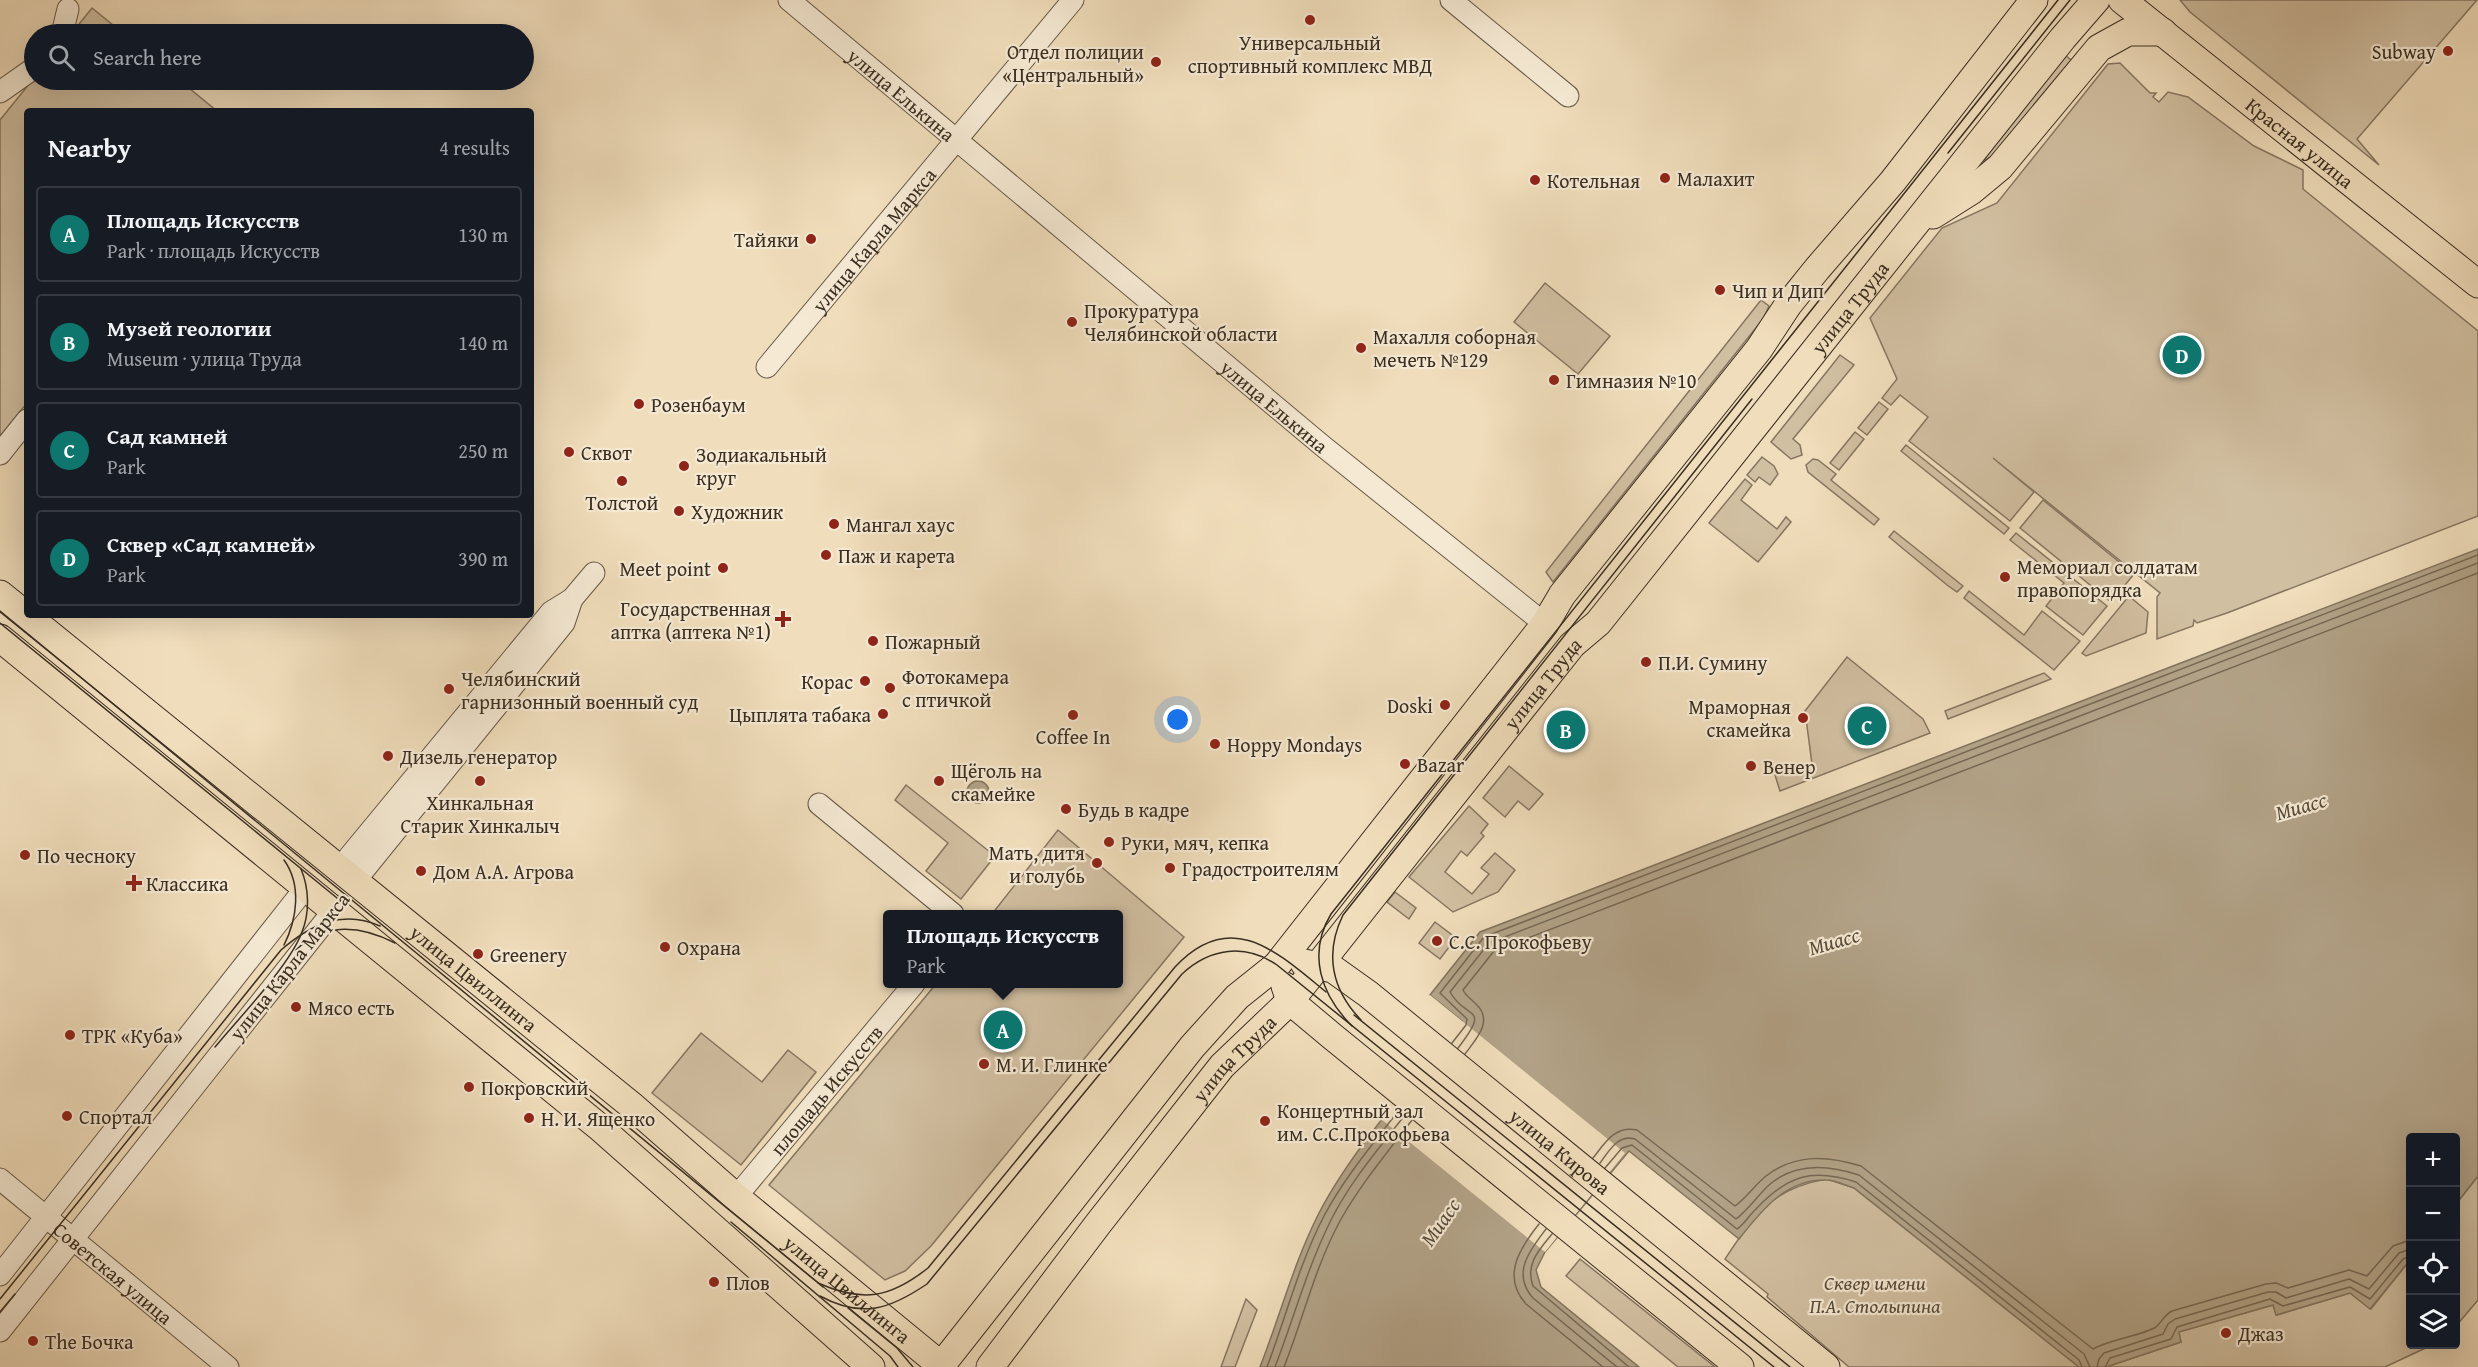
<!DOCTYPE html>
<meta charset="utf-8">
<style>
:root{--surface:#171b24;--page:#20242c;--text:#f1f3f6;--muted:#9ea1a6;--line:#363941;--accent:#0f766e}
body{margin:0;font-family:"Gentium Book Plus",serif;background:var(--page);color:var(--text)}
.controls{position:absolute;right:18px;bottom:18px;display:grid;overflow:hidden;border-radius:6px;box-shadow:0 6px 24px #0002}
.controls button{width:54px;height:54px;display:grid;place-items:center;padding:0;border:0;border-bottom:2px solid var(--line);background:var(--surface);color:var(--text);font:30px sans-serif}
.you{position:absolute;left:1178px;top:720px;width:21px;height:21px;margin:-15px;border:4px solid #fff;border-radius:50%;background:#1a73e8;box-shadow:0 0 0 9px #1a73e833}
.badge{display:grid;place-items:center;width:39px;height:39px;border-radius:50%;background:var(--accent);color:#fff;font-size:20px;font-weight:700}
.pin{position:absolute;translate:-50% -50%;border:3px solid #fff;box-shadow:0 2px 6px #0006}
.popup{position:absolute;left:883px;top:910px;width:240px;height:78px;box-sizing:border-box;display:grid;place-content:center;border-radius:6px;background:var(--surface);filter:drop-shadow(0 2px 4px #0005);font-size:20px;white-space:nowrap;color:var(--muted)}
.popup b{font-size:22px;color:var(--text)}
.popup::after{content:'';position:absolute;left:50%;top:100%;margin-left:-12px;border:12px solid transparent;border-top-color:var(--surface)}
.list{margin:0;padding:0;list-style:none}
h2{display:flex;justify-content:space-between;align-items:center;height:78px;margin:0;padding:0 24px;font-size:26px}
h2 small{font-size:20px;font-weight:400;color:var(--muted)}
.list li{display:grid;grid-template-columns:39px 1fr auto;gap:18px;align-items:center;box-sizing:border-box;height:96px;margin:0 12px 12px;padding:0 12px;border:2px solid var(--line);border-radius:6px}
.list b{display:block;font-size:22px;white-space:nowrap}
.list p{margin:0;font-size:20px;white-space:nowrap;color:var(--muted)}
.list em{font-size:20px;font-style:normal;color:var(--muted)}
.icon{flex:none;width:33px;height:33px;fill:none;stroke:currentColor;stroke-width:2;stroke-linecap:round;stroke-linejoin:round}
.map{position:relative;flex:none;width:2478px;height:1367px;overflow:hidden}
.search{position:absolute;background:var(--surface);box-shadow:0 6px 24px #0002;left:24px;top:24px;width:510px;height:66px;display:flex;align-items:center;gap:15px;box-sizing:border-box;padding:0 21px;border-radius:33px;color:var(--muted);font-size:22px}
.panel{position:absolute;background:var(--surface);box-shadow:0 6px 24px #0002;left:24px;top:108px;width:510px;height:510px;border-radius:6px}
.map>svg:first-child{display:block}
</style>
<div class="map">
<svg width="2478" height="1367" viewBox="0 0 2478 1367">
<rect width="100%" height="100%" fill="#f0ddbb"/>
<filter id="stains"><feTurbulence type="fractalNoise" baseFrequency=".00333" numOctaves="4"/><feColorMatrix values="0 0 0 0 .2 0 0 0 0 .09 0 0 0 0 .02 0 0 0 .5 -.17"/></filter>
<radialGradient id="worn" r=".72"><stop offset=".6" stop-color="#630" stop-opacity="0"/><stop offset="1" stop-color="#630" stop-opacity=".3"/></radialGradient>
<!-- green -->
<g fill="#d1bfa1" stroke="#867661" stroke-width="1.5">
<polygon points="2180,0 2477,0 2357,139 2379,165 2190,12"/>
<polygon points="92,8 124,34 71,34"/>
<polygon points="2066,56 2074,62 2001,152 1983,161"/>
<polygon points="2120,63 2150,93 2156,93 2153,97 2159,102 2168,92 2188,97 2254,146 2303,170 2303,189 2478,331 2478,516 2227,613 2197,623 2194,620 2193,626 2157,639 2157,597 2160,593 1993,458 2034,492 2010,521 1909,441 1928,417 1900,395 1891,405 1882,398 1897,379 1870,318 1942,228 1997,203 2108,64"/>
<polygon points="34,78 179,80 217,111 27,111 27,403 0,436 0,120"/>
<polygon points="1545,283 1610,336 1578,374 1514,322"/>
<polygon points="1761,300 1769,306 1763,319 1553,582 1546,572"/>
<polygon points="1840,355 1854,365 1793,439 1800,445 1802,455 1791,459 1771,442"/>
<polygon points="1879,402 1888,409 1867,435 1858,428"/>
<polygon points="1855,432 1864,439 1839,470 1830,463"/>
<polygon points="1906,445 2009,528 2004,534 1901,451"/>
<polygon points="1762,457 1774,466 1778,474 1770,485 1759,477 1755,482 1747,475"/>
<polygon points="1813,459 1818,460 1836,474 1831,480 1879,519 1874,525 1808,472 1806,465"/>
<polygon points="1745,479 1752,485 1741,500 1777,529 1786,517 1791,522 1758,562 1709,523"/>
<polygon points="2043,500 2134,574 2111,602 2020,528"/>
<polygon points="1894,531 1963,586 1957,592 1947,585 1889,537"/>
<polygon points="2016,533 2107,606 2083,635 2046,606 2064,583 2010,540"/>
<polygon points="1969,591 2024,635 2042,611 2080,641 2054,670 1964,598"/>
<polygon points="2129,596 2148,612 2146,633 2086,656 2082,653"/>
<polygon points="1847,657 1923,719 1930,733 1780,791 1775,775 1812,764 1805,711"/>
<polygon points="2044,673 2051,679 1948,719 1945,711"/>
<polygon points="1509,766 1543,794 1529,810 1518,801 1505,817 1483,798"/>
<polygon points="906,785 995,856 961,899 926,871 948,843 895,800"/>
<polygon points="1469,806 1488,824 1481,833 1484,836 1467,856 1461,851 1445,872 1472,894 1489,874 1481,868 1495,853 1515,870 1498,892 1453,912 1409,877"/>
<polygon points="1058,830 1184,937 931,1246 905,1271 885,1280 769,1185 936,984 1118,984 1118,914 992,914"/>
<polygon points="1395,892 1416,908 1409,919 1387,902"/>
<polygon points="1435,922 1456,938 1440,959 1419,943"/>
<polygon points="701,1033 762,1082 788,1050 816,1072 741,1165 652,1093"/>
<polygon points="2478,1176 2478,1300 2456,1326 2456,1204"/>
<path d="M1827,1179l27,9 225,179h-230l-82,-70 1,-3 -43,-35c30,-45 47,-71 102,-80z"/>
<polygon points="1580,1259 1715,1367 1678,1367 1566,1276"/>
<polygon points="2410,1260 2410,1344 2432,1345 2385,1367 2106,1367 2181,1342 2178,1332 2273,1305 2277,1315 2350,1293 2371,1309"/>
<polygon points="1246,1299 1257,1310 1235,1367 1221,1367"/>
</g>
<!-- water -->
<g fill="#b2a287" stroke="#82745e" stroke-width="1.5">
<path d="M2478,549v627l-22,28v-66h-46v122l-40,49 -20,-16 -74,22 -3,-10 -94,27 2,10 -75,25h-27l-225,-179c-9,-3 -19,-8 -28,-8 -40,-1 -64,30 -87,59l-110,-88 -84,101 -9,18 5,17 98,80h-379c20,-51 34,-105 59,-154 35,-67 96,-133 143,-192l-32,-26 50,-63z"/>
<circle cx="978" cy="792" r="11"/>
</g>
<!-- pier -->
<polygon fill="#f0ddbb" points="1430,995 1625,1153 1545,1252 1381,1119 1458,1021 1428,998"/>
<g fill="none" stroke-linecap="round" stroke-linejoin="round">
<!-- shore -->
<g stroke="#766854" stroke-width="1.5">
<polyline points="1452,1043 1466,1025 1467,1019 1440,993 1484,937 2478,555"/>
<path d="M1458,1048c34,-44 8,-27 -8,-56l39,-49 989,-380"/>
<path d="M1465,1054c11,-15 29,-33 11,-50 -5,-5 -10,-8 -13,-14l31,-39 984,-378"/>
<path d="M1593,1158c12,-15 22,-33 44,-28l98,76c11,-8 20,-21 31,-30 30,-23 62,-20 95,-10l232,183c18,-10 48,-13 63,-22 6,-5 8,-12 16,-16l94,-27 10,-1 12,5 61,-18 18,6 26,-30 17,-6"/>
<path d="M1600,1163c9,-12 18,-29 35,-24l101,80c12,-9 22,-24 33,-34 26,-23 60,-20 90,-10l225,179 6,13"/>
<path d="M1605,1168l17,-20 10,-3 105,84c8,-5 12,-14 19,-20 32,-34 56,-41 100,-27l223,178 3,7"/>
<path d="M1539,1224c-19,24 -38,52 -13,80l77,63"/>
<path d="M1546,1229c-16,21 -35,44 -13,69l84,69"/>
<path d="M1552,1234c-13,16 -27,30 -19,52l96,81"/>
<path d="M1267,1367c19,-50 32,-103 57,-151 20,-38 49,-72 75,-106"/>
<path d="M1275,1367c19,-49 32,-99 56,-147 19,-38 48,-72 74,-105"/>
<path d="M1284,1367c19,-48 31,-100 56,-146 20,-36 47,-68 72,-101"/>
<polyline points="2097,1367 2099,1359 2104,1353 2163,1334 2168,1324 2175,1319 2268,1292 2276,1292 2286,1298 2349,1279 2369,1289 2399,1253 2410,1249"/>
<polyline points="2105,1367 2110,1358 2171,1339 2177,1327 2270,1299 2283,1306 2350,1287 2370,1299 2403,1259 2410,1256"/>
</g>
<defs>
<g id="minor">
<path id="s1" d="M789,0l535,447 221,177"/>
<polyline points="1451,0 1568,96"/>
<polyline points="62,34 68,9"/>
<polyline points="0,92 34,68"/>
<path id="s2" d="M767,367l306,-367"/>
<polyline points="0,454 27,420"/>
<polyline points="819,804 953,914"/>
<polyline points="339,869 551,612 572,599 594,573"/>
<polyline points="355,881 564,623 572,599"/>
<path id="s3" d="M0,1179l228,188"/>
<path id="s4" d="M736,1197l178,-213"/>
<polyline points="0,1275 306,887"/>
<polyline points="0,1331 334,910"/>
</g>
<g id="major">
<path id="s5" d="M2122,0l356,284"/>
<polyline points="1933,215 1971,191 2000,167 2099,48 2128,32 2163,32"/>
<path id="s6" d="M0,594l631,511 105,92 207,170"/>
<polyline points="0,638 598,1126 871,1367"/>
<path id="s7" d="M1304,963l29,6 35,25 458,373"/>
<polyline points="1285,986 1290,1001 1333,1037 1740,1367"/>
<polyline points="940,1367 1192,1047 1237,997 1277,965 1545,624 1562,595 1759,349 1788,305 1817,269 1893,181 2034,0"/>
<path id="s8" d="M990,1367l108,-143 124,-158 68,-65 282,-356 26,-22 20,-25 445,-560 33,-38"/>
</g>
</defs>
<!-- minor casing -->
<use href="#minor" stroke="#685a48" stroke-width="23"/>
<!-- major casing -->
<use href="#major" stroke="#3a2e21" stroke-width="29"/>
<!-- minor -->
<use href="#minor" stroke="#f5e9d3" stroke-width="21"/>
<!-- major -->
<use href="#major" stroke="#f0ddbb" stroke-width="27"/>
<!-- tram -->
<g stroke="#3a2e21" stroke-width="1.5">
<polyline points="1948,153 2070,0"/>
<polyline points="0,611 823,1287"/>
<polyline points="0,623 337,898"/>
<path d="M284,945c13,-26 18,-60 0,-85"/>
<path d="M296,950c29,-29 66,-24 99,-7"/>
<polyline points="1354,1015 1790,1367"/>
<path d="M1361,1020c-29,-30 -37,-66 -18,-105l409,-516"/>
<path d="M1352,1026c-31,-31 -45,-72 -21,-112l727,-914"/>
<path d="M215,1047c24,-29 75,-82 87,-115 8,-20 7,-44 -1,-63"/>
<polyline points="731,1222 890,1356 898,1367"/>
<path d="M818,1283c45,20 72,15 110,-15l247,-301c56,-60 102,-15 151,25"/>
<path d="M820,1296c42,23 70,13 107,-12l255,-310c28,-26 63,-31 95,-9l497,402"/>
<path d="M0,1299l281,-349c29,-25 61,-41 99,-24"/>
<polyline points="848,1308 897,1348 913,1367"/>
<polyline points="0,1312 15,1294"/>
</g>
</g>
<!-- markers -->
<g fill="#8f2418" stroke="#f5e9d3" stroke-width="2">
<circle cx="1310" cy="20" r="6"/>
<circle cx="2448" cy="51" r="6"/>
<circle cx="1156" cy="62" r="6"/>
<circle cx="1665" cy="178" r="6"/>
<circle cx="1535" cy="180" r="6"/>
<circle cx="811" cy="239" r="6"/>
<circle cx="1720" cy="290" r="6"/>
<circle cx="1072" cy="322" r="6"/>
<circle cx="1361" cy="348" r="6"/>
<circle cx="1554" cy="380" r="6"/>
<circle cx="639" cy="404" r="6"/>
<circle cx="569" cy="452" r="6"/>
<circle cx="684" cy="466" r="6"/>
<circle cx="622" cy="481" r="6"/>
<circle cx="679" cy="511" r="6"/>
<circle cx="834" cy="524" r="6"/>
<circle cx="826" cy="555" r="6"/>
<circle cx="723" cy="568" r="6"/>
<circle cx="2005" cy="577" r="6"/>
<path d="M780 610h6v6h6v6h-6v6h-6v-6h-6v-6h6z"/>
<circle cx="873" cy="641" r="6"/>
<circle cx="1646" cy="662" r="6"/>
<circle cx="865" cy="681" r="6"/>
<circle cx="890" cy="688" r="6"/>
<circle cx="449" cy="689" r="6"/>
<circle cx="1445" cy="705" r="6"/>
<circle cx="883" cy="714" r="6"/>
<circle cx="1073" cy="715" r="6"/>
<circle cx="1803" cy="718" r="6"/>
<circle cx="1215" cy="744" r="6"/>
<circle cx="388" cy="756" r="6"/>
<circle cx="1405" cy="764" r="6"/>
<circle cx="1751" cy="766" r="6"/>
<circle cx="480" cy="781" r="6"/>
<circle cx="939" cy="781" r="6"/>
<circle cx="1066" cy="809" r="6"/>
<circle cx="1109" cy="842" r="6"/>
<circle cx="25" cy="855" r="6"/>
<circle cx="1097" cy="863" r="6"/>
<circle cx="1170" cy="868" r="6"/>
<circle cx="421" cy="871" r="6"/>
<path d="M131 874h6v6h6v6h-6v6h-6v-6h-6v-6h6z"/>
<circle cx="1437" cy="941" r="6"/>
<circle cx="665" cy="947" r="6"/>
<circle cx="478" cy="954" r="6"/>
<circle cx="296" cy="1007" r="6"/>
<circle cx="70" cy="1035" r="6"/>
<circle cx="984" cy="1064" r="6"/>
<circle cx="469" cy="1087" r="6"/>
<circle cx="67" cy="1116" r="6"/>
<circle cx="529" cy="1118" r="6"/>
<circle cx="1265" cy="1121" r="6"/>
<circle cx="714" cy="1282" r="6"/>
<circle cx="2226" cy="1333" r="6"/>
<circle cx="33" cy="1341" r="6"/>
</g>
<g text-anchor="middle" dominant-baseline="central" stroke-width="4.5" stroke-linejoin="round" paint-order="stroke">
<!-- poi labels -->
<g font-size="20" fill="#3a2e21" stroke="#f5e9d3" text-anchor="start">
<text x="1310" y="42" text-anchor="middle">Универсальный<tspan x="1310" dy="23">спортивный комплекс МВД</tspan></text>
<text x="1144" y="51" text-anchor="end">Отдел полиции<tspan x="1144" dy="23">«Центральный»</tspan></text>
<text x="2436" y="51" text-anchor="end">Subway</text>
<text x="1677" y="178">Малахит</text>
<text x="1547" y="180">Котельная</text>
<text x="799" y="239" text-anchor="end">Тайяки</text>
<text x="1732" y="290">Чип и Дип</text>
<text x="1084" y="310">Прокуратура<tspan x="1084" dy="23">Челябинской области</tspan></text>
<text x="1373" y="336">Махалля соборная<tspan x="1373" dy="23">мечеть №129</tspan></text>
<text x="1566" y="380">Гимназия №10</text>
<text x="651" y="404">Розенбаум</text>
<text x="581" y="452">Сквот</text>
<text x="696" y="454">Зодиакальный<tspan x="696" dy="23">круг</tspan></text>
<text x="622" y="502" text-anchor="middle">Толстой</text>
<text x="691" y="511">Художник</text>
<text x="846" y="524">Мангал хаус</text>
<text x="838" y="555">Паж и карета</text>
<text x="2017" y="566">Мемориал солдатам<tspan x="2017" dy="23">правопорядка</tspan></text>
<text x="711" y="568" text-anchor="end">Meet point</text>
<text x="771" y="608" text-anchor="end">Государственная<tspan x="771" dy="23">аптка (аптека №1)</tspan></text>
<text x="885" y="641">Пожарный</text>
<text x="1658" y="662">П.И. Сумину</text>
<text x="902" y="676">Фотокамера<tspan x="902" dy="23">с птичкой</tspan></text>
<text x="461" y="678">Челябинский<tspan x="461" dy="23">гарнизонный военный суд</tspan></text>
<text x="853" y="681" text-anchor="end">Корас</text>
<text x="1433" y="705" text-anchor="end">Doski</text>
<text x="1791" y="706" text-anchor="end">Мраморная<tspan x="1791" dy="23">скамейка</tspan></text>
<text x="871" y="714" text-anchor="end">Цыплята табака</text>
<text x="1073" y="736" text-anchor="middle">Coffee In</text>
<text x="1227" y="744">Hoppy Mondays</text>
<text x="400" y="756">Дизель генератор</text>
<text x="1417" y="764">Bazar</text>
<text x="1763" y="766">Венер</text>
<text x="951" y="770">Щёголь на<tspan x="951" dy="23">скамейке</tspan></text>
<text x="480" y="802" text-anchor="middle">Хинкальная<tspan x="480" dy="23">Старик Хинкалыч</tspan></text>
<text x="1078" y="809">Будь в кадре</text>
<text x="1121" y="842">Руки, мяч, кепка</text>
<text x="1085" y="852" text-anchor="end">Мать, дитя<tspan x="1085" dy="23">и голубь</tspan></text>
<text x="37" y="855">По чесноку</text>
<text x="1182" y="868">Градостроителям</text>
<text x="433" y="871">Дом А.А. Агрова</text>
<text x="146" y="883">Классика</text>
<text x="1449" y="941">С.С. Прокофьеву</text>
<text x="677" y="947">Охрана</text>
<text x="490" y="954">Greenery</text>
<text x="308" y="1007">Мясо есть</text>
<text x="82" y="1035">ТРК «Куба»</text>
<text x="996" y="1064">М. И. Глинке</text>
<text x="481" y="1087">Покровский</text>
<text x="1277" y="1110">Концертный зал<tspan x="1277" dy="23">им. С.С.Прокофьева</tspan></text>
<text x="79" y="1116">Спортал</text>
<text x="541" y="1118">Н. И. Ященко</text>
<text x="726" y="1282">Плов</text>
<text x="2238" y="1333">Джаз</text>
<text x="45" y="1341">The Бочка</text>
</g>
<!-- street labels -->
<g font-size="20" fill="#3a2e21" stroke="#f5e9d3">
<text stroke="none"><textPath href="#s1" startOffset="147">улица Елькина</textPath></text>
<text stroke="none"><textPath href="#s5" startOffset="228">Красная улица</textPath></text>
<text stroke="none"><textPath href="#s2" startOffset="166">улица Карла Маркса</textPath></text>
<text stroke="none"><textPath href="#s8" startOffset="1366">улица Труда</textPath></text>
<text stroke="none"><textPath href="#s1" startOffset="633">улица Елькина</textPath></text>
<text stroke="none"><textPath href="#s8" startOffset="880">улица Труда</textPath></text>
<text transform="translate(289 966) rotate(-52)">улица Карла Маркса</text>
<text stroke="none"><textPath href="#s6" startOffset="610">улица Цвиллинга</textPath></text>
<text stroke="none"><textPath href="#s8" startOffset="394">улица Труда</textPath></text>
<text stroke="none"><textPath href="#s4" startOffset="140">площадь Искусств</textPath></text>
<text stroke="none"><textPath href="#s7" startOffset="321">улица Кирова</textPath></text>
<text stroke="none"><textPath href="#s3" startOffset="147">Советская улица</textPath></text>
<text stroke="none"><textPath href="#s6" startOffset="1096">улица Цвиллинга</textPath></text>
</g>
<!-- park labels -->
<g font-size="20" font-style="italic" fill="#584b3b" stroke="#f5e9d3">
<text x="1875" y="1282">Сквер имени<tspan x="1875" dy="23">П.А. Столыпина</tspan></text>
</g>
<!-- water labels -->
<g font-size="21" font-style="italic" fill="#584b3a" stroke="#f5e9d3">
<text transform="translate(2301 806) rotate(-16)">Миасс</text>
<text transform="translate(1834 941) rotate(-16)">Миасс</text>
<text transform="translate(1440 1222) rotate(-55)">Миасс</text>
</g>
</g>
<rect width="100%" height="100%" filter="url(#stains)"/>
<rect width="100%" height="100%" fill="url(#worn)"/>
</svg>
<div class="controls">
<button>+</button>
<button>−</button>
<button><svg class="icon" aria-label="locate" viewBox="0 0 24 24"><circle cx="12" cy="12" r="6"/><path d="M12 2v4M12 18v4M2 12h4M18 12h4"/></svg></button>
<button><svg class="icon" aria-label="layers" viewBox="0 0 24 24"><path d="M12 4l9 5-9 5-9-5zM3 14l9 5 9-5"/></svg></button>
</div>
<div class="you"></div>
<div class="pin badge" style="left:1003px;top:1030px">A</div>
<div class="popup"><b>Площадь Искусств</b>Park</div>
<div class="pin badge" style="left:1566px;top:730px">B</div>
<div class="pin badge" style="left:1867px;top:726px">C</div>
<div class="pin badge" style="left:2182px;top:355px">D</div>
<div class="search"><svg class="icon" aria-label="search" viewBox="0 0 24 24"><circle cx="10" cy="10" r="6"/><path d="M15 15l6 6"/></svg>Search here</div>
<section class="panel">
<h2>Nearby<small>4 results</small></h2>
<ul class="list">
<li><span class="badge">A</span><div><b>Площадь Искусств</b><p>Park · площадь Искусств</p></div><em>130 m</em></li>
<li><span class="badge">B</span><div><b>Музей геологии</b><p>Museum · улица Труда</p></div><em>140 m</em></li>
<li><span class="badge">C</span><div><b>Сад камней</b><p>Park</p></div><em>250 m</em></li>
<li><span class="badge">D</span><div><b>Сквер «Сад камней»</b><p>Park</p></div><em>390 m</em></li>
</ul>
</section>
</div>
